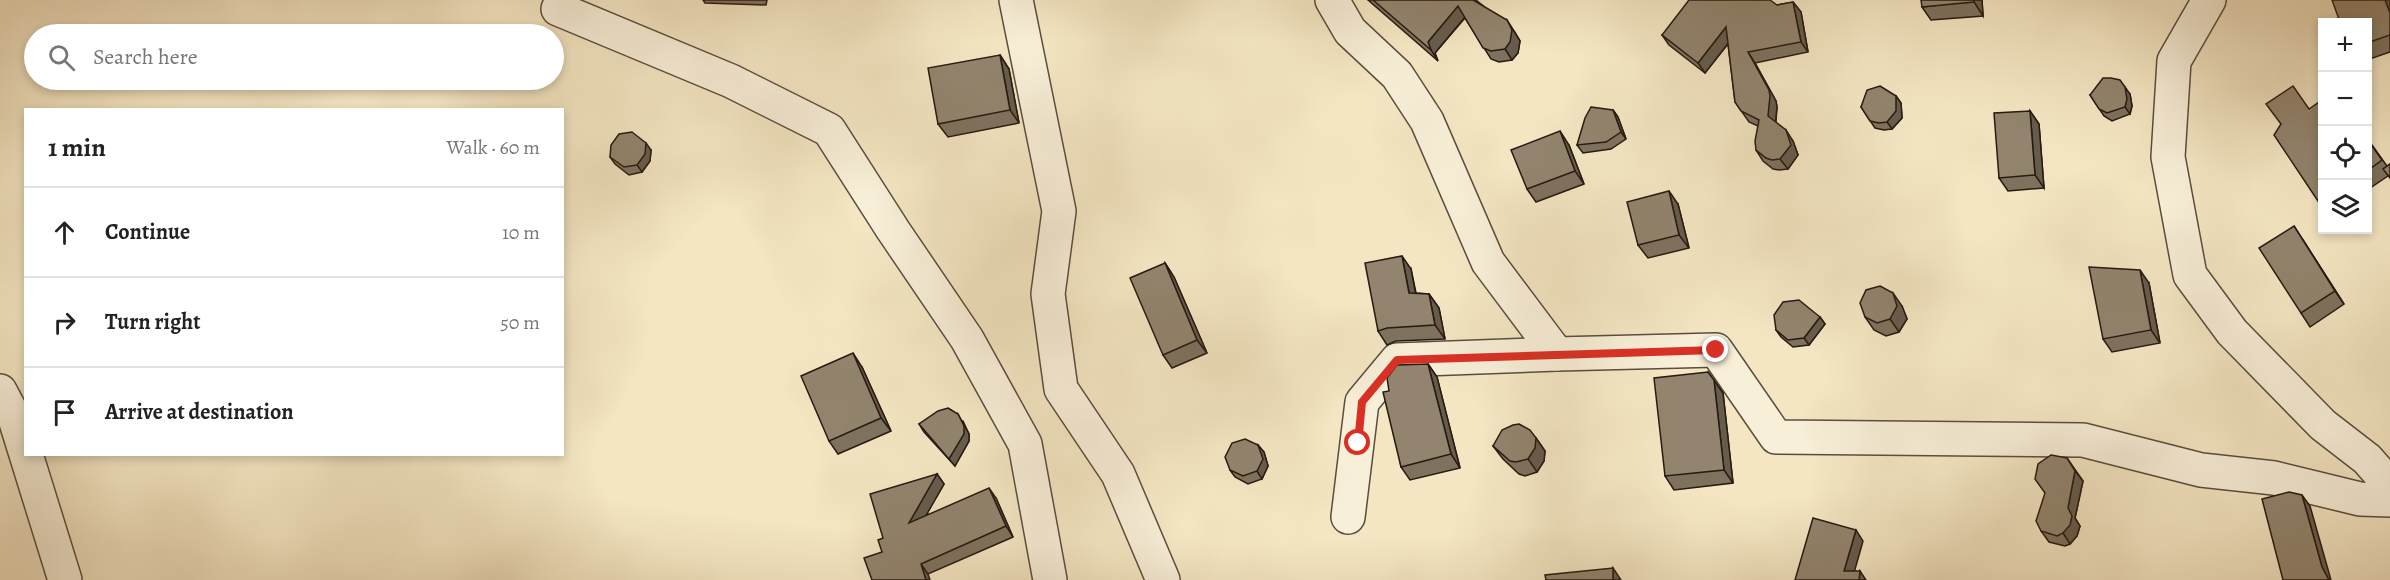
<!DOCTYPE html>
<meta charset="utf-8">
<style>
:root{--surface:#fff;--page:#f2f2f2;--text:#222;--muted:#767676;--line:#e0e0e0}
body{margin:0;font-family:Alegreya,serif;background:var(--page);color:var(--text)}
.controls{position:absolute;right:18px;top:18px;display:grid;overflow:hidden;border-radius:0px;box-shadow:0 3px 9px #0003}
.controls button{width:54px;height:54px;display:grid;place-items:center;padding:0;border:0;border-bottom:2px solid var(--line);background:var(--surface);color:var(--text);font:30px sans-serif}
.stop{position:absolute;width:18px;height:18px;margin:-14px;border:4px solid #d93025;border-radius:50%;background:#fff}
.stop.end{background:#d93025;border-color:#fff;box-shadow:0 2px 6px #0008}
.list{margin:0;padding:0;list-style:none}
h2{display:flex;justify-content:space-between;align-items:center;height:78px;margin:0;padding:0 24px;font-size:26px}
h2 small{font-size:20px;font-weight:400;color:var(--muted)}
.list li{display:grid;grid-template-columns:39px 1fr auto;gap:18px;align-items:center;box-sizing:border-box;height:90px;padding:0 24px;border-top:2px solid var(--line)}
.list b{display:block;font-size:22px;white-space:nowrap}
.list em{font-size:20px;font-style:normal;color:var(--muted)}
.icon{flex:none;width:33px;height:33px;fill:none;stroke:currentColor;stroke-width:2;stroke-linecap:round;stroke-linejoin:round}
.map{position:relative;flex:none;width:2390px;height:580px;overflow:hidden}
.search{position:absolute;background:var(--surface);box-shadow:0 3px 9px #0003;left:24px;top:24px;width:540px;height:66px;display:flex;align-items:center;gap:15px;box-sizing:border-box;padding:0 21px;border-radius:33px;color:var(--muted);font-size:22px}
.panel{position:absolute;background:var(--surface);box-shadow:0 3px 9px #0003;left:24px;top:108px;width:540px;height:348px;border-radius:0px}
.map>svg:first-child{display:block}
</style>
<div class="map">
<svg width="2390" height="580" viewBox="0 0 2390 580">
<rect width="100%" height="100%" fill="#f4e6c3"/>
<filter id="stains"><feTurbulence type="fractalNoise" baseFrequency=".00333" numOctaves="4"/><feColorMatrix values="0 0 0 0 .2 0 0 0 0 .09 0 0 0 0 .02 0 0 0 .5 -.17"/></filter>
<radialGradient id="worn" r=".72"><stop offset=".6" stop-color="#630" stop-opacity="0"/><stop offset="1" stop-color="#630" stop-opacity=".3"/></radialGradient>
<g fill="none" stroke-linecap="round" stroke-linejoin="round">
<defs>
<g id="street">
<polyline points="1016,0 1059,211 1048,294 1061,389 1118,474 1163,580"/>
<polyline points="1332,0 1350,31 1397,75 1427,121 1488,262 1557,354 1716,350 1776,437 2083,440 2201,470 2274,478 2360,499 2390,500"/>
<polyline points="2209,0 2174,61 2168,157 2190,275 2232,332 2323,425 2367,459 2390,485"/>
<polyline points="558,9 731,81 829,130 893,230 967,339 1025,444 1050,580"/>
<polyline points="0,391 15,419 65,580"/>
<polyline points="1348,517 1362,402 1397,360 1557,354"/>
</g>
</defs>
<!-- street casing -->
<use href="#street" stroke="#5a4d3e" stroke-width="36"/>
<!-- street -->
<use href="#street" stroke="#f8efd8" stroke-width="33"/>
</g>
<!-- wall -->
<g fill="#7e725f" stroke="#271a11" stroke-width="1.5">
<polygon points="703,0 767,0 766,5 705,3"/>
<polygon points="1368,0 1476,0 1514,31 1520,41 1518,53 1512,60 1499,62 1491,59 1465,18 1435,53 1438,61"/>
<polygon points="1982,0 1983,16 1931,20 1922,7"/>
<polygon points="2390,0 2390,52 2367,60 2367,22"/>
<polygon points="1793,2 1801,12 1808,52 1755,63 1776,101 1777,107 1776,122 1793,141 1798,155 1788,169 1779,170 1773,169 1763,161 1756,150 1758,126 1749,122 1735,102 1728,44 1705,73 1669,45 1662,35 1777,5"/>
<polygon points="1000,55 1009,69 1019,123 948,137 938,124"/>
<polygon points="2130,94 2132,106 2130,114 2112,121 2104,116 2090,95"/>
<polygon points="1896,96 1901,103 1902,118 1892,129 1884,130 1875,128 1861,107"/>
<polygon points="1613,110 1618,117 1626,139 1611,149 1583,153 1577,145"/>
<polygon points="2030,111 2039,124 2044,188 2008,191 1999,178"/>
<polygon points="2367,138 2387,166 2388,176 2367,190"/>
<polygon points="1569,145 1584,184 1536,202 1527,189"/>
<polygon points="651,150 650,161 642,172 629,175 615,164 610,157"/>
<polygon points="1678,204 1689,248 1648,258 1638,245"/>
<polygon points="2303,240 2344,304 2310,327 2301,313"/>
<polygon points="1165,263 1174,277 1207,353 1172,368 1163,355"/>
<polygon points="1411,269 1416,293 1429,294 1439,308 1445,339 1396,341 1387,345 1378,331"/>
<polygon points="2149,283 2160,343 2112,352 2103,339"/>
<polygon points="1902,306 1907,319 1899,332 1886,336 1874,330 1865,317"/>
<polygon points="1820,317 1825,324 1809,345 1793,347 1781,337 1776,330"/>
<polygon points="1428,364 1437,377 1460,468 1410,480 1401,467 1389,391"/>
<polygon points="862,367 891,431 838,454 829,441"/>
<polygon points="1708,372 1723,393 1733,483 1674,490 1665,476"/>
<polygon points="963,421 969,434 969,441 955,466 924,432 919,424"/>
<polygon points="1536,438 1545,451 1544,461 1537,472 1525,476 1519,474 1503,459 1493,446"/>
<polygon points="1258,445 1264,452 1268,466 1262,479 1248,484 1235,477 1230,470"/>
<polygon points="2067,458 2083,481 2075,518 2080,526 2077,536 2070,544 2065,546 2049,542 2041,531"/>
<polygon points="937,474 944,484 926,515 996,498 1013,537 928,574 882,552 883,538"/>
</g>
<!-- shaded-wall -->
<g fill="#665c4d" stroke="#271a11" stroke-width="1.5">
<polygon points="1974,0 1982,0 1983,16 1974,2"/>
<polygon points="2385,0 2390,0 2390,13"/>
<polygon points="1793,2 1801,12 1808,52 1801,42"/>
<polygon points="1458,6 1465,17 1435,53 1438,61 1431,50 1428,42"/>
<polygon points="1507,20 1514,31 1520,41 1518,53 1512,60 1505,49"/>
<polygon points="1726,27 1733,37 1705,73 1698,63"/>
<polygon points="1748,52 1755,63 1776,101 1777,107 1775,126 1768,116"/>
<polygon points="1000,55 1009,69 1019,123 1010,110"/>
<polygon points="2125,87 2130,94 2132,106 2130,114 2125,107"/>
<polygon points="1896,96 1901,103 1902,118 1892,129 1887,122"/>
<polygon points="1613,110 1618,117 1626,139 1621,132"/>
<polygon points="2030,111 2039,124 2044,188 2035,175"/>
<polygon points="1786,130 1793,141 1798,155 1788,169 1780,159"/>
<polygon points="1560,131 1569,145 1584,184 1575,171"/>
<polygon points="646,143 651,150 650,161 642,172 637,165"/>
<polygon points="1669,191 1678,204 1689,248 1679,235"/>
<polygon points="2294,226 2303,240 2344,304 2335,291"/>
<polygon points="1402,256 1411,269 1418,306 1409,293"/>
<polygon points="1165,263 1174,277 1207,353 1197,340"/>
<polygon points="2140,270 2149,283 2160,343 2151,330"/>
<polygon points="1893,293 1902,306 1907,319 1899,332 1890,319"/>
<polygon points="1429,294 1439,308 1445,339 1435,325"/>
<polygon points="1820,317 1825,324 1809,345 1804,338"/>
<polygon points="853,353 862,367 891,431 881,418"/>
<polygon points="1428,364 1437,377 1460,468 1451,454"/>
<polygon points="1714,380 1723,393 1733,483 1724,470"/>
<polygon points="958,414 969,434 969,441 955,466 949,459"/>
<polygon points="1536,438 1545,451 1544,461 1537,472 1528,459"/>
<polygon points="1258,445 1264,452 1268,466 1262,479 1257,471"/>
<polygon points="2075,471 2083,481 2075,518 2080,526 2077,536 2070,544 2063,533"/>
<polygon points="937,474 944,484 916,533 909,523"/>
<polygon points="989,488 996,498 1013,537 1006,526"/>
<polygon points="2302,495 2310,506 2331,580 2329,580 2322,567"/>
<polygon points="1856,530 1863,541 1852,580 1844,571"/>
<polygon points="921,564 928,574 930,580 926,580"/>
<polygon points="1613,568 1621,580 1613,580"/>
<polygon points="1860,571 1866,580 1859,580"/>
</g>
<!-- building -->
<g fill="#92846e" stroke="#271a11" stroke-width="1.5">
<polygon points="1373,0 1473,0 1507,20 1512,30 1510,42 1505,49 1491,51 1483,48 1458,6 1428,42 1431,50"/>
<polygon points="1689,0 1770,0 1777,5 1793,2 1801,42 1748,52 1769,90 1770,96 1768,116 1786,130 1791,145 1780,159 1772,160 1766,158 1756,150 1755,141 1759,120 1741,111 1735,102 1726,27 1698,63 1662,35"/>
<polygon points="1921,0 1974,0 1974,2 1922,7"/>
<polygon points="2332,0 2385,0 2390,13 2390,35 2367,43 2367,22 2340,22"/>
<polygon points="1000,55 1010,110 938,124 928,68"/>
<polygon points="2103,78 2111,78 2120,80 2125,87 2127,99 2125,107 2107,113 2099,109 2090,95"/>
<polygon points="1880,86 1896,96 1896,111 1887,122 1879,123 1870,121 1861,107 1867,90"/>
<polygon points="2293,86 2309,109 2322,100 2322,202 2320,204 2274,135 2281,124 2266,104"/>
<polygon points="1591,107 1613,110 1621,132 1606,142 1577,145 1585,118"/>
<polygon points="2030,111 2035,175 1999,178 1994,113"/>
<polygon points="1560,131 1575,171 1527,189 1511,150"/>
<polygon points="632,132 646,143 645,154 637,165 624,167 610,157 611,145 619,134"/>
<polygon points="2367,139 2382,160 2367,171"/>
<polygon points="2390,164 2390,178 2383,169"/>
<polygon points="1669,191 1679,235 1638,245 1627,202"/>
<polygon points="2294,226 2335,291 2301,313 2259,248"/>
<polygon points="1402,256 1409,293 1429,294 1435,325 1387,328 1378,331 1365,263"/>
<polygon points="1165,263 1197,340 1163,355 1130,278"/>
<polygon points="2089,267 2140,270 2151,330 2103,339"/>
<polygon points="1880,286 1893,293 1897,306 1890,319 1877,323 1865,317 1860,303 1866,290"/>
<polygon points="1799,300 1820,317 1804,338 1788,340 1776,330 1774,315 1783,302"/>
<polygon points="853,353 881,418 829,441 801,376"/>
<polygon points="1428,364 1451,454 1401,467 1383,392 1389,391 1387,378 1397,365"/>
<polygon points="1708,372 1714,380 1724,470 1665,476 1654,378"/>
<polygon points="948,408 958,414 964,426 964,434 949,459 919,424 938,411"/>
<polygon points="1519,424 1530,430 1536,438 1535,448 1528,459 1516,462 1510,461 1493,446 1502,430 1513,425"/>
<polygon points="1245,439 1258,445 1263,459 1257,471 1243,476 1230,470 1225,457 1232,443"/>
<polygon points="2051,455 2067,458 2075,471 2068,508 2072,516 2070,525 2063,533 2057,536 2041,531 2036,521 2045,493 2035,479 2038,464"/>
<polygon points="937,474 909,523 989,488 1006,526 921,564 926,580 872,580 864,558 882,552 878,540 883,538 870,494"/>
<polygon points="2289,492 2302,495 2322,567 2329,580 2283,580 2262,499"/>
<polygon points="1813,518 1856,530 1844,571 1860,571 1859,580 1795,580"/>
<polygon points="1613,568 1613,580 1546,580 1545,575"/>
</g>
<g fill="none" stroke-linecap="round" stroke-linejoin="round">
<!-- route -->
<polyline stroke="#d93025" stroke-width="8" points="1358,443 1362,402 1397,360 1716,350"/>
</g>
<rect width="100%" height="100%" filter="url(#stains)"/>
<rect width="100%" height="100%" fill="url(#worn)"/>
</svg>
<div class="controls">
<button>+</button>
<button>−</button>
<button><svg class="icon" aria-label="locate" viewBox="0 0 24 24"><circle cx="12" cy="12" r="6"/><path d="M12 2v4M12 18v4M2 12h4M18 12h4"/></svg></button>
<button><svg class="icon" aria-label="layers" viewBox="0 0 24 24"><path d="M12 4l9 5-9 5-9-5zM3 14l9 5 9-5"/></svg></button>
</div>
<div class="stop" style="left:1358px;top:443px"></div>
<div class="stop end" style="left:1716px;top:350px"></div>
<div class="search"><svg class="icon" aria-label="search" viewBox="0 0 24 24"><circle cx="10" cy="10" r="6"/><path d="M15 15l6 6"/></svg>Search here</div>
<section class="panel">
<h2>1 min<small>Walk · 60 m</small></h2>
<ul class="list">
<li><svg class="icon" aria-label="ahead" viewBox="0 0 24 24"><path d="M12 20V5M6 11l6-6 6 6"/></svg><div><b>Continue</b></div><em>10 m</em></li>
<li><svg class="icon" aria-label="right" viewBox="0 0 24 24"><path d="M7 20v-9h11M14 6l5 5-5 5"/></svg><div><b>Turn right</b></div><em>50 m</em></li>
<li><svg class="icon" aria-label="arrive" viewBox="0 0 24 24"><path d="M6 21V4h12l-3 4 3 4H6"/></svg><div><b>Arrive at destination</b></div></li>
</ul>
</section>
</div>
